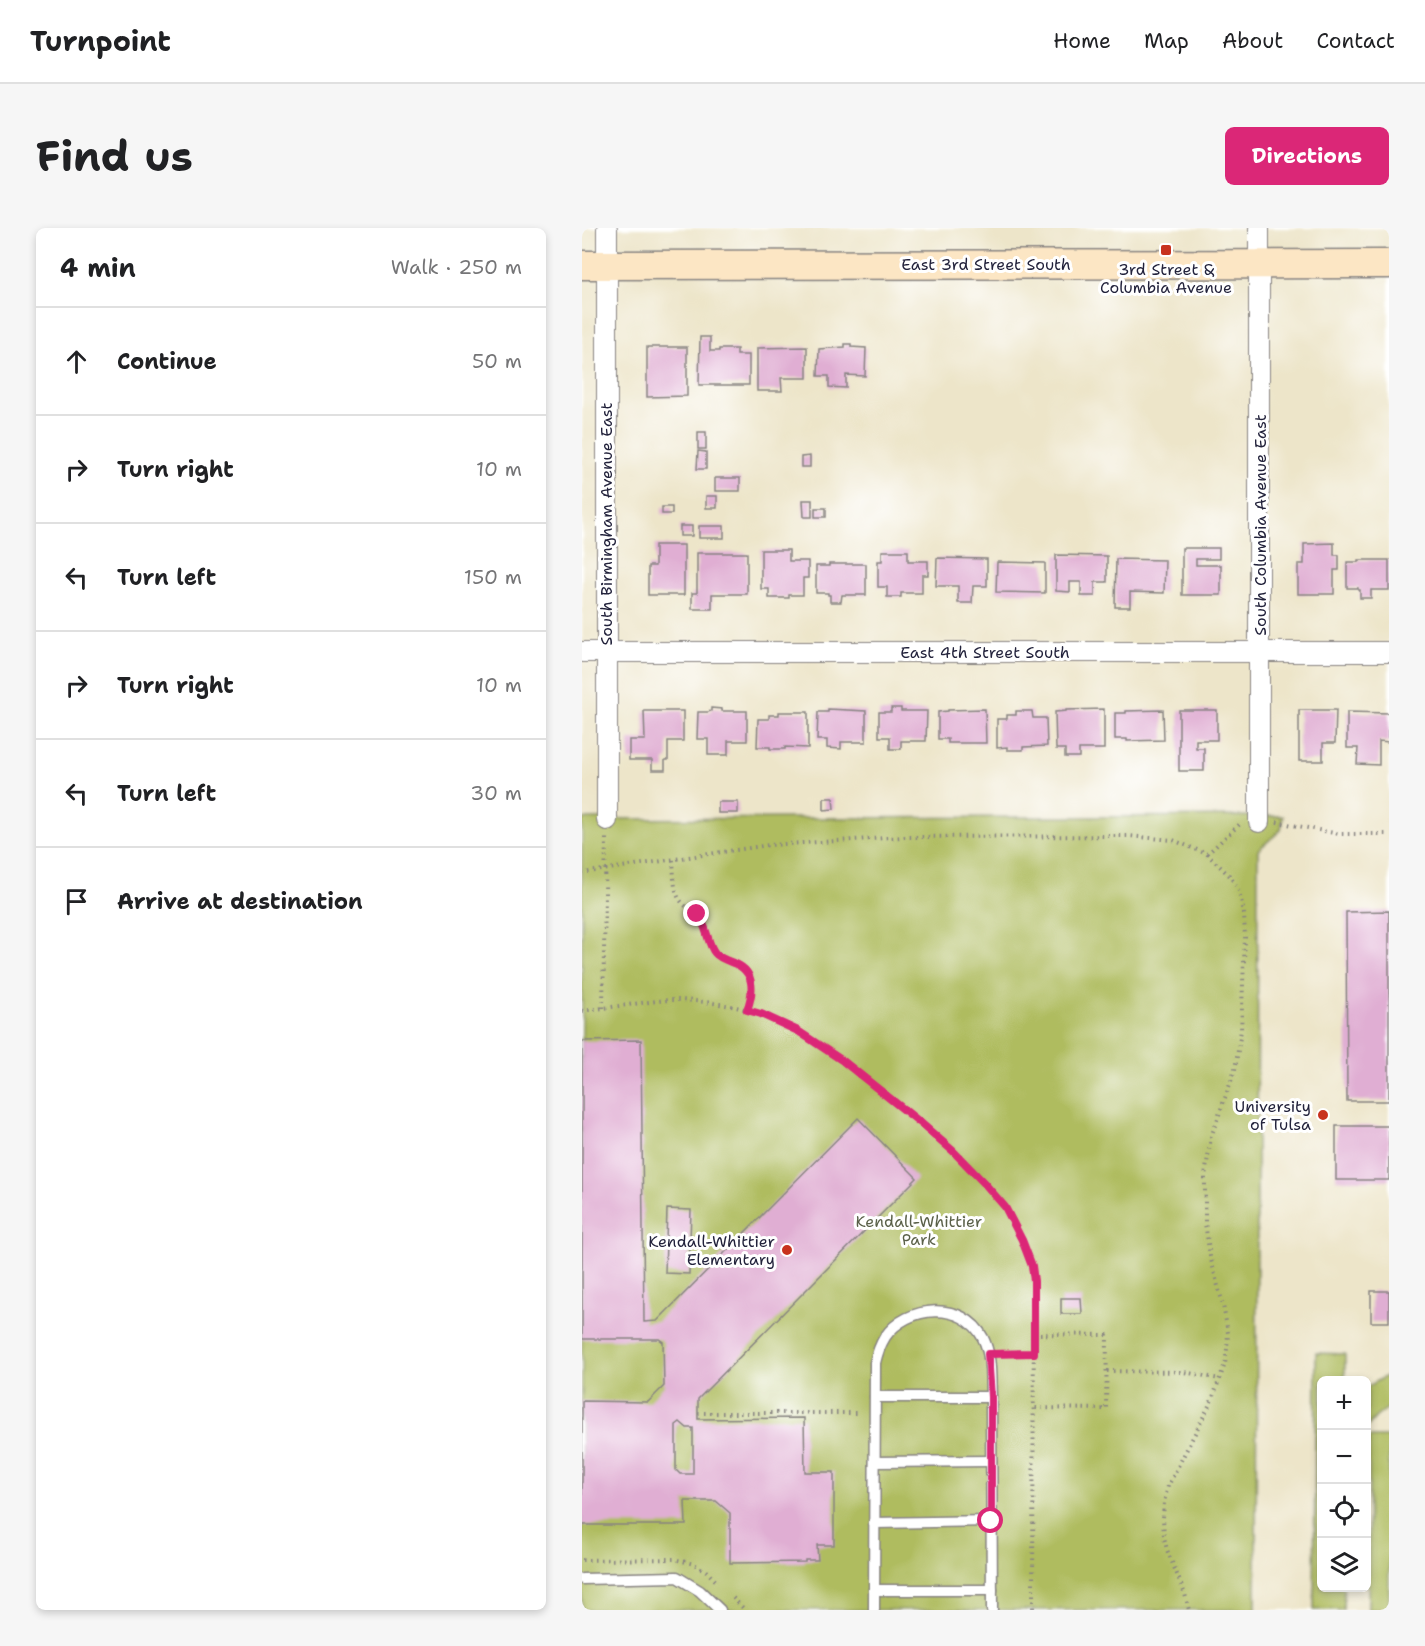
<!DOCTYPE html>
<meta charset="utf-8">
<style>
:root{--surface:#fff;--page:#f6f6f6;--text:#202124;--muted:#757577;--line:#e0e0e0;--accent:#db2777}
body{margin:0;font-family:"Shantell Sans",sans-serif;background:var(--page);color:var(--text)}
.controls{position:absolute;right:18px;bottom:18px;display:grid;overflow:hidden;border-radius:9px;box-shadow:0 3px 9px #0003}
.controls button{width:54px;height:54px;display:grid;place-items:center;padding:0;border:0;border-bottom:2px solid var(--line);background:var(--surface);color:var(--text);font:30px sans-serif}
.stop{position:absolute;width:18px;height:18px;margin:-14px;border:4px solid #db2777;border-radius:50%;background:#fff}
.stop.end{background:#db2777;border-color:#fff;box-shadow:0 2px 6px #0008}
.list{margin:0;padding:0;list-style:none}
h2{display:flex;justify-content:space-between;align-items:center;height:78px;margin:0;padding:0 24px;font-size:26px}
h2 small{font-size:20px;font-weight:400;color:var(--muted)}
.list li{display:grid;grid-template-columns:39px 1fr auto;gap:18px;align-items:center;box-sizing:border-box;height:108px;padding:0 24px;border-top:2px solid var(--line)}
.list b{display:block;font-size:22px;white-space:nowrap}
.list em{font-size:20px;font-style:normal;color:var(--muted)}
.icon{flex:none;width:33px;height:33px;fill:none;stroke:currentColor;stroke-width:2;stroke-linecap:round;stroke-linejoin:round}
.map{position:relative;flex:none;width:807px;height:1382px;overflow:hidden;border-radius:9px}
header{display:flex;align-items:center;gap:36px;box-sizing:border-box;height:84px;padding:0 30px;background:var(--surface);border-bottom:2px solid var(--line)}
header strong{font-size:28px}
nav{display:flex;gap:33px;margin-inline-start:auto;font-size:21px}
.intro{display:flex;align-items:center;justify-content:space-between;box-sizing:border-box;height:144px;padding:0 36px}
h1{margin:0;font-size:42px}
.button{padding:15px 27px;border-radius:9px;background:var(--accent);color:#fff;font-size:21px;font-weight:700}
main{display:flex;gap:36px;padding:0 36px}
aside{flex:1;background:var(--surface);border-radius:9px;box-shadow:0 3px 9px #0003}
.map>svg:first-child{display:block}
</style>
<header>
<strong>Turnpoint</strong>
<nav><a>Home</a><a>Map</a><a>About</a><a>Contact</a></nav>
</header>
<div class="intro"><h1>Find us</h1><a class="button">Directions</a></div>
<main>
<aside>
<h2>4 min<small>Walk · 250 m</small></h2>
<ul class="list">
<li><svg class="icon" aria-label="ahead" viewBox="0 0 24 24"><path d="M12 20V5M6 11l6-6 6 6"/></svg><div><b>Continue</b></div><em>50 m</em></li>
<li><svg class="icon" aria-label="right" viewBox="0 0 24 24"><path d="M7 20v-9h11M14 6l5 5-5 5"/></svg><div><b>Turn right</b></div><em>10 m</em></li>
<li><svg class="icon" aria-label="left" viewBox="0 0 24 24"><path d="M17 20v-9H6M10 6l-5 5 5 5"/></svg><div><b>Turn left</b></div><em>150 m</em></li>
<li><svg class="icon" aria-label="right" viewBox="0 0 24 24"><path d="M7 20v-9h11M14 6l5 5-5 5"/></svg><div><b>Turn right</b></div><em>10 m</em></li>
<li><svg class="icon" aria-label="left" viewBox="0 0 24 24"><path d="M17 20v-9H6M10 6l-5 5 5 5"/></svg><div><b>Turn left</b></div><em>30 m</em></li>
<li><svg class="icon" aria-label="arrive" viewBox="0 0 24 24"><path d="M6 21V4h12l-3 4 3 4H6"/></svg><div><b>Arrive at destination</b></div></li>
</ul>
</aside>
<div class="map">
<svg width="807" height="1382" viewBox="0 0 807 1382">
<rect width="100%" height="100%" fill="#fff"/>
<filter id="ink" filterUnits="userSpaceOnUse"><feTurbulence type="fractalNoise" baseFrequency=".0167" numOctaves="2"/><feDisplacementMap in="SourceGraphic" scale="12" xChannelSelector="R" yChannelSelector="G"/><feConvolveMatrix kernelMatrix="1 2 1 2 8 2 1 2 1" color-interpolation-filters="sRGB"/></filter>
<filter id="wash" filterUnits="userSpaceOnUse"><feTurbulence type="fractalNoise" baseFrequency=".008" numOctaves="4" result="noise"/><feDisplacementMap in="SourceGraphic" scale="24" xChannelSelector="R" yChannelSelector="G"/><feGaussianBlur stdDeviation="1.35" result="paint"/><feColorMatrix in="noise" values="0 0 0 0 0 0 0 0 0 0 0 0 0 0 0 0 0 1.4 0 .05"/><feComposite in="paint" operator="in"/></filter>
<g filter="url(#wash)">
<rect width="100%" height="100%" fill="#ede5c9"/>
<!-- green -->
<g fill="#afbc5e" stroke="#686f4c" stroke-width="1.5">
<polygon points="701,588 699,602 676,622 674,1382 0,1382 0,591"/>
<polygon points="734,1125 763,1126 763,1152 740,1152 740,1360 762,1360 761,1382 732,1382"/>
<polygon points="807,1146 807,1179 794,1189 785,1199 785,1159"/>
<polygon points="787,1209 807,1209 807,1382 786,1382"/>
</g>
<g id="blocks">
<!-- building -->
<g fill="#e0aed3" fill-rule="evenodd">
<polygon points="118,109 128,109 128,123 137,123 137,121 155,121 155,127 167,127 167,157 117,157"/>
<polygon points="263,116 269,116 269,119 284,120 283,148 264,147 264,160 247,159 247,148 236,148 237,121 263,119"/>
<polygon points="65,119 105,119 105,168 65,169"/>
<polygon points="225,119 225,150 199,150 200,163 175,163 175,120"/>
<rect x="116" y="204" width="8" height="17"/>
<polygon points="116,223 124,224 124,241 115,241"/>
<polygon points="228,228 228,239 219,239 219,229"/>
<rect x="133" y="250" width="25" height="13"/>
<rect x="124" y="268" width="11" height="12"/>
<polygon points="221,272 230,272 230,289 222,289"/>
<rect x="80" y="279" width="10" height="7"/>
<rect x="233" y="280" width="11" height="9"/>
<rect x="98" y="298" width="12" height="10"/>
<rect x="117" y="298" width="25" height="12"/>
<polygon points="752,315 752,327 757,327 757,342 752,342 752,366 716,366 716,336 722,336 722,316"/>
<polygon points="73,317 102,317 102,367 66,367 66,338 73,338"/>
<polygon points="600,320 637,320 637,331 614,331 614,337 639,337 639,367 600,367"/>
<polygon points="179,322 207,322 207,333 226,333 226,350 221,350 221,367 207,367 207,370 187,370 187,361 179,361"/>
<polygon points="300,323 326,323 326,333 346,333 346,347 340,347 340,365 319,365 319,369 305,369 305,359 296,359 296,333 300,333"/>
<polygon points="115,325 165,325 165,366 130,366 130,381 110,381 110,365 115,365"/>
<polygon points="474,327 525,328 525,354 513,354 513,368 499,368 499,354 488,354 488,364 474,363"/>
<polygon points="355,330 405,331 405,358 391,358 390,375 376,375 376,358 354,358"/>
<polygon points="534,331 583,332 582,365 548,364 548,379 533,379"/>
<polygon points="776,332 807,332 807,362 789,362 789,370 778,370 778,362 776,362 776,360 765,360 765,334 776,334"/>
<polygon points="415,334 463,335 463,365 414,364"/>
<polygon points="247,336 284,336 284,367 260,367 259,374 248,374 248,367 246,367 246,365 234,365 234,338 247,338"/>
<polygon points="129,480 140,481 140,483 165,483 165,513 146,513 146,527 126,527 126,511 115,511 116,484 126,484 129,483"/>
<polygon points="309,480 319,480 319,483 345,483 344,513 319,513 319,521 308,521 308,509 297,509 297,484 309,484"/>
<polygon points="246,481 284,483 284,514 259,514 259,521 245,520 245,512 235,512 236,484 246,484"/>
<polygon points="403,481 404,515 366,515 366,511 356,511 356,484 366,483 366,482"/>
<polygon points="522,481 522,521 497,521 497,529 483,529 483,521 474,521 473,484 484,483 484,482"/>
<polygon points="581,482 582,512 545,513 545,511 533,511 533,485 544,485 544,483"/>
<polygon points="597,482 635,482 635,512 614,512 614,520 622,520 622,543 597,543"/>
<polygon points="717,482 754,482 753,515 741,515 741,533 717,533"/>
<polygon points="62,483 101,483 101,513 86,513 86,532 83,532 83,542 70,542 70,532 47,532 47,512 63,512"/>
<polygon points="434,483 450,483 451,490 464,490 465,518 441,519 441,522 425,522 425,519 415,520 415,491 425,491 425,487 434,487"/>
<polygon points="197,484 226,484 226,520 203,519 203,521 188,521 188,519 175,519 176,491 187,491 187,487 197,487"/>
<polygon points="765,484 807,485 807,514 797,513 797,537 775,536 776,520 765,520"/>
<polygon points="242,570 251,570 252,581 242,582"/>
<rect x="136" y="574" width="20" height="11"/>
<polygon points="807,683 807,873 765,873 764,684"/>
<path d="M59,812l3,282 13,-1 201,-203 59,60 -219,221v20l106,-1 1,54h29v73h-17l1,15h-13v2l-75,1v-50l-14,-12h-31l1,24h-104v-124l66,1 16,-16 -1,-44 -4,-3h-77v-298zM98,1194l7,6h6v46h-13l-4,-4v-45z"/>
<rect x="754" y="898" width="53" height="54"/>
<polygon points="85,981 109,982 107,1046 83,1045"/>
<rect x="789" y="1063" width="18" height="31"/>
<polygon points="479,1070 499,1070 500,1086 479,1086"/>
</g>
</g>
</g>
<g filter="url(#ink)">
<use href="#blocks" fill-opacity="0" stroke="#888482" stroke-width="1.5"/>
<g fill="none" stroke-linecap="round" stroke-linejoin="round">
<defs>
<g id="lane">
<polyline points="293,1169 409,1169"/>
<polyline points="293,1234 409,1233"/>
<polyline points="292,1295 409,1293"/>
<polyline points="0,1351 95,1349 118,1363 138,1382"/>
<polyline points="292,1362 410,1362"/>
<path d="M292,1382l1,-247c2,-9 5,-18 10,-26 22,-32 78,-37 98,1 9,18 7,39 8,59l1,213"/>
</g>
<g id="street">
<polyline points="25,0 25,592"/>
<polyline points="677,0 677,594"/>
<polyline points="0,424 807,424"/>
</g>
<polyline id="secondary" points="0,37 807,36"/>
</defs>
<!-- lane casing -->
<use href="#lane" stroke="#888482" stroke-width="13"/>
<!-- street casing -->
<use href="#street" stroke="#888482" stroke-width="22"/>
<!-- secondary casing -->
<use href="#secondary" stroke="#888482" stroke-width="31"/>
<!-- path -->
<g stroke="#888482" stroke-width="4" stroke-dasharray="1.5 4.5" stroke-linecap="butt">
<polyline points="695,594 757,606 807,606"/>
<polyline points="625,626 658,596"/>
<path d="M91,632c1,12 0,30 7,40 8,11 18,11 25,27 4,8 4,18 9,26 6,7 17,8 24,12 18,10 15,29 9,45"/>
<polyline points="0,645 187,617 322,609 547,608 591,612 625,626 648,648 657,663 662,684 663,710 659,802 653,842 629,909 623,948 623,995 628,1028 641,1077 646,1105 645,1121 643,1136 630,1172 586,1258 582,1274 581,1290 582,1309 585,1322 603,1366 607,1382"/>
<polyline points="21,780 24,610"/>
<path d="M0,783c20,-3 39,-5 59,-8 10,-1 21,-3 32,-3 20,0 43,3 63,7 60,13 109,56 155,93 40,31 82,64 113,106 14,19 26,52 30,75l-1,329"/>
<polyline points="452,1106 525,1107 524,1181 452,1180"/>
<polyline points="422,1126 452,1125"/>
<polyline points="525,1143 602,1144 638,1151"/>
<polyline points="116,1185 277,1185"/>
<polyline points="0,1332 92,1331 112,1336 124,1343 135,1354"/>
<polyline points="151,1370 163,1382"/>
</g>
<!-- lane -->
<use href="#lane" stroke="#fff" stroke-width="10"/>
<!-- street -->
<use href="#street" stroke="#fff" stroke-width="20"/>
<!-- secondary -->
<use href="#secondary" stroke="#fce6c4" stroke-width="28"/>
</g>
</g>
<g fill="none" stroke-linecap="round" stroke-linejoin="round" filter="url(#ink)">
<!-- route -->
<path stroke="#db2777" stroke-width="8" d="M115,686c3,4 5,8 7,12 4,9 5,20 11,27 5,6 14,8 21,11 20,9 17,30 11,46l14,4 37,17 45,30 79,63 31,27 32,33 20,23 17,33 10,26 2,15v72l-46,1 3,43v124"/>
</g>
<!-- markers -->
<g fill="#c8321e" stroke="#fff" stroke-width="2">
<rect x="578" y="16" width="12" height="12" rx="3"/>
<circle cx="741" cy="887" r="6"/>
<circle cx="205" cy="1022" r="6"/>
</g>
<g text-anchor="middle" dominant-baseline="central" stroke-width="6" stroke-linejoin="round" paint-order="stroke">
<!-- street labels -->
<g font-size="16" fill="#22223b" stroke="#fff">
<text x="404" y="36">East 3rd Street South</text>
<text transform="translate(24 296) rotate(-90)">South Birmingham Avenue East</text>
<text transform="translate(678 297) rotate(-90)">South Columbia Avenue East</text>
<text x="403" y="424">East 4th Street South</text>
</g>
<!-- poi labels -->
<g font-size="16" fill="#22223b" stroke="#fff" text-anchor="end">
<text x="584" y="41" text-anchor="middle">3rd Street &amp;<tspan x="584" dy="18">Columbia Avenue</tspan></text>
<text x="729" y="878">University<tspan x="729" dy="18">of Tulsa</tspan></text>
<text x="193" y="1013">Kendall-Whittier<tspan x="193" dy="18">Elementary</tspan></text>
</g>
<!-- park labels -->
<g font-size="16" fill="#5a6049" stroke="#fff">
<text x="337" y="993">Kendall-Whittier<tspan x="337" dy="18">Park</tspan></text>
</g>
</g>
</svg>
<div class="controls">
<button>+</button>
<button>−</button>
<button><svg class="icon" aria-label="locate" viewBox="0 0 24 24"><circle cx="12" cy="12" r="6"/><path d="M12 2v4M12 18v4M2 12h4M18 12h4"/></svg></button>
<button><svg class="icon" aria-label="layers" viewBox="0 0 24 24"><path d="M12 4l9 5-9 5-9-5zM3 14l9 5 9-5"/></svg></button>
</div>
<div class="stop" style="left:409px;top:1293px"></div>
<div class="stop end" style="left:115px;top:686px"></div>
</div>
</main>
